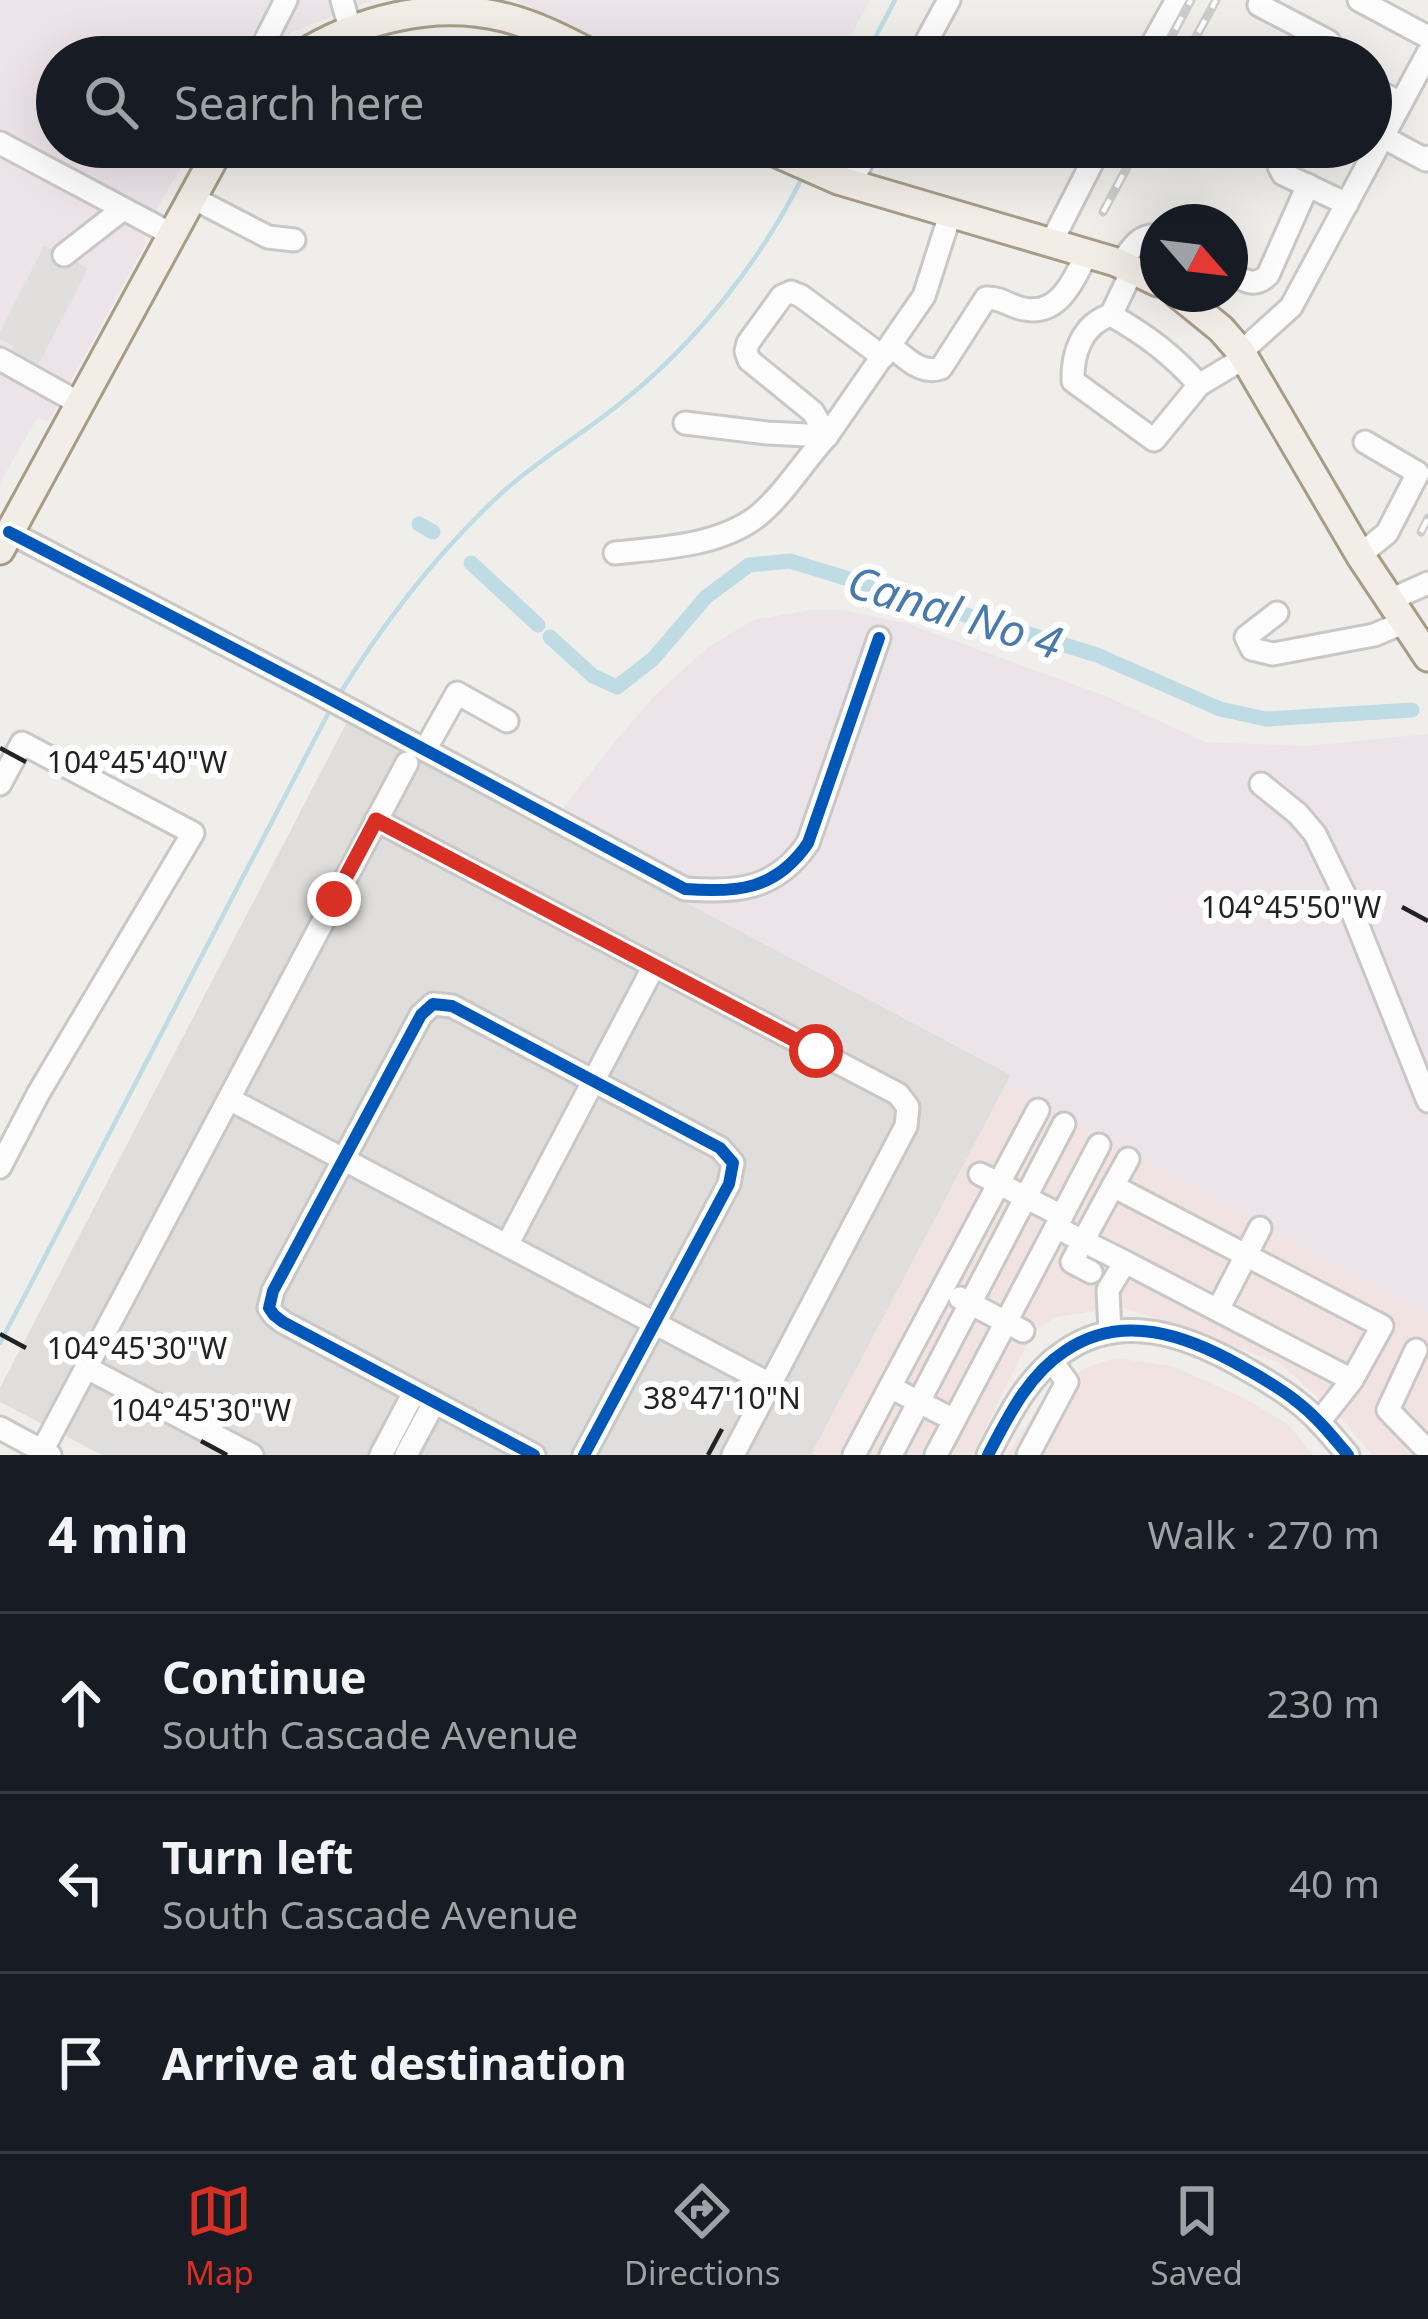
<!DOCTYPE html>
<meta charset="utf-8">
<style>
:root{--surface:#171b24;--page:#242831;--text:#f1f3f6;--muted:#9ea1a6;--line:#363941;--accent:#d93025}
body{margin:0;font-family:"Noto Sans",sans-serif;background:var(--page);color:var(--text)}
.compass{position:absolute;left:1140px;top:204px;width:108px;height:108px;border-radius:50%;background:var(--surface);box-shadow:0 12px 48px #0002;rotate:118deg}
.stop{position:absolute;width:36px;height:36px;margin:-27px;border:9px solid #d93025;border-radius:50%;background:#fff}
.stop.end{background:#d93025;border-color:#fff;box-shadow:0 3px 12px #0008}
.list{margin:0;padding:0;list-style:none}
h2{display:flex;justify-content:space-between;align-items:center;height:156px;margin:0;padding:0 48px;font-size:51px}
h2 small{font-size:39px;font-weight:400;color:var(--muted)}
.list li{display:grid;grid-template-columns:78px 1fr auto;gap:36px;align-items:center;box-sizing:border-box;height:180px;padding:0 48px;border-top:3px solid var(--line)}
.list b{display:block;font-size:45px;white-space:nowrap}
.list p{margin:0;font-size:39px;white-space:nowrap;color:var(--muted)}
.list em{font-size:39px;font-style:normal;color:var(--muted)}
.icon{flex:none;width:66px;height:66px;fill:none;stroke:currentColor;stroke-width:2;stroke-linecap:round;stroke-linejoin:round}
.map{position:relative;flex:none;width:1428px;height:1455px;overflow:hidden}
.search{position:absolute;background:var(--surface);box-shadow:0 12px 48px #0002;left:36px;right:36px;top:36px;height:132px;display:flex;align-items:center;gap:30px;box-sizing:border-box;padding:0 42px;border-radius:66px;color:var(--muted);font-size:45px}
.sheet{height:696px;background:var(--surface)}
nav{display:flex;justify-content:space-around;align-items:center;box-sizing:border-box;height:168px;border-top:3px solid var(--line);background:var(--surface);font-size:33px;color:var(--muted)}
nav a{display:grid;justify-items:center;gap:6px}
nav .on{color:var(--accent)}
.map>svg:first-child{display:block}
</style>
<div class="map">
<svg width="1428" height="1455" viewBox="0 0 1428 1455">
<rect width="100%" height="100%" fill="#f0eeeb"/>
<!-- residential -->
<polygon fill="#dfdedc" points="347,722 1011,1075 811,1455 102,1455 0,1402 0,1388"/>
<!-- commercial -->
<g fill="#f1e3e1">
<polygon points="1006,1085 1398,1299 1428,1312 1428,1455 1372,1455 1341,1418 1278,1362 1122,1307 1056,1317 1034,1331 972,1455 811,1455"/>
<polygon points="1115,1358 1172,1366 1240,1396 1289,1425 1313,1455 1007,1455 1043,1400 1083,1369"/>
</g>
<!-- industrial -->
<g fill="#ede4e9">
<polygon points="0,0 374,0 292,32 268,57 57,57 57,147 193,147 143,233 146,243 49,421 37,418 0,483"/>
<polygon points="515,0 870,0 839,57 631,57"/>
<polygon points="810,610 843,610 909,624 1108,697 1205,742 1306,746 1428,734 1428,1312 1398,1299 1006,1085 1010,1074 553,832 565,806 611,746 653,697 707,648 753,620"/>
</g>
<!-- parking -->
<polygon fill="#e0dfde" points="44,246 88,268 36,369 10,355 14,346 0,339 0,332"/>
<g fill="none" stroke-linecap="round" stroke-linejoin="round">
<!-- stream -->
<g stroke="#bfdbe3" stroke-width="4.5">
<polyline points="865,57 895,0"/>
<path d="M339,695c47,-76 100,-145 166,-205 36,-32 79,-57 117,-88 75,-60 138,-140 181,-226"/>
<polyline points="0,1343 330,710"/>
</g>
<!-- canal -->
<g stroke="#bfdbe3" stroke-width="15">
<polyline points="419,524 433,532"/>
<polyline points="471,563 538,625"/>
<polyline points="550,637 593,676 617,687 653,659 706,597 749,565 790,561 1097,655 1220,709 1266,719 1412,710"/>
</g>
<defs>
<g id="minor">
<polyline points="342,0 350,28"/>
<polyline points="1359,0 1428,37"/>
<polyline points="1259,5 1328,41 1335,51 1333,57"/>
<polyline points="257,57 286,0"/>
<polyline points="918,57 949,0"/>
<polyline points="1145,57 1177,0"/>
<polyline points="1371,88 1401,103"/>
<polyline points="1383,137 1426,160 1428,157"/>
<polyline points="0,143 171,234"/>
<polyline points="1289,147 1279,166 1283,174 1347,204"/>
<polyline points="850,184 870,147"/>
<polyline points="191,197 268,237 294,240"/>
<polyline points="1051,243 1100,147"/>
<polyline points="64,255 123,209"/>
<path d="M1120,264c11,-14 19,-31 38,-28"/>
<path d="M1230,273c15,8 25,15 38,2l40,-90"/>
<polyline points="1111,315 1133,269"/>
<path d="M891,346c15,12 30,29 50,22l45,-70c15,-1 24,9 38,11 36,7 50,-30 63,-56"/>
<polyline points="1241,352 1291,307 1428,53"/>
<polyline points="883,357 801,296 791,292 782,296 748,343 746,351 749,360 813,412 827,436 924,296 951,212"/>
<polyline points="0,359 79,403"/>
<path d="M1199,385c-26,-30 -53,-50 -88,-70 -29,9 -39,39 -38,66l81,59 45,-55 45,-27"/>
<polyline points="685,423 767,433 827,436"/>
<path d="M9,532l306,159 370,198c52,4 91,1 123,-46l71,-205"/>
<path d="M615,553c48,-5 105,-7 144,-38 26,-22 45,-54 68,-79"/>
<polyline points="1360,555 1387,533 1418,473 1365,442"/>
<polyline points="1390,600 1428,583"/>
<polyline points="1277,613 1246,637 1252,649 1273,654 1374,635 1405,622"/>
<polyline points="425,750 457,693 507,721"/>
<polyline points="0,784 22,743 193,833 38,1094 0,1167"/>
<polyline points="1261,784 1298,814 1315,834 1350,906 1428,1101"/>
<polyline points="376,820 898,1094 908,1107 906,1126 733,1455"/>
<polyline points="229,1099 770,1384"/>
<polyline points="1128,1159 1113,1186 1382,1326 1352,1380"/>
<polyline points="980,1174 1062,1216"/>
<polyline points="1113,1186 1083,1241 1125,1262"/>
<polyline points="507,1245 654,966"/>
<polyline points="1091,1272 1072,1262 1083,1241 1056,1227 1099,1145"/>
<polyline points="960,1298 1023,1331"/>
<polyline points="1218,1310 1260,1228"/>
<polyline points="1110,1332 1108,1290 1125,1262 1352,1380 1319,1422"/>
<polyline points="1416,1350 1388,1410 1428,1451"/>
<polyline points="87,1368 252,1455"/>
<polyline points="954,1420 890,1387 1038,1110"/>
<polyline points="0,1428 50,1455"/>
<polyline points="42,1451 407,763"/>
<polyline points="381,1455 414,1392"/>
<polyline points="406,1455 434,1403"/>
<polyline points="534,1455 283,1322 274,1315 269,1308 273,1291 421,1015 433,1004 452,1006 720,1148 733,1163 729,1184 584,1455"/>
<polyline points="854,1455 890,1387"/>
<polyline points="891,1455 1064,1124"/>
<polyline points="936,1455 1056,1227"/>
<path d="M988,1455c20,-38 40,-80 77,-104 57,-39 121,-16 176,15 19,11 38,21 55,35 20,15 36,35 52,54"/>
<polyline points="1028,1455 1067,1382 1052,1361"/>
</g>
<g id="major">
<path d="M298,57c59,-37 135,-57 205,-40 33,8 64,24 94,40"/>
<polyline points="763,147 838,180 1116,262 1158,282"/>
<polyline points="1178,294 1221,329 1241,352 1360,555 1428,657"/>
<polyline points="0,550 220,147"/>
</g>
</defs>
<!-- minor casing -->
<use href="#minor" stroke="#c9c8c7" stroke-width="27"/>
<!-- major casing -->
<use href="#major" stroke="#a79c86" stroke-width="33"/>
<!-- minor -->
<use href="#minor" stroke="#fdfcfc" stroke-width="21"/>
<!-- major -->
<use href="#major" stroke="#f3ede7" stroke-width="27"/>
<defs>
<g id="rail">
<polyline points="1162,54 1191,0"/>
<polyline points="1185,57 1216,0"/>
<polyline points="1103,212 1138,147"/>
<polyline points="1421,532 1428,518"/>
</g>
</defs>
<!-- rail casing -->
<use href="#rail" stroke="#ccc" stroke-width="9"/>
<!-- rail -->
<use href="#rail" stroke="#fff" stroke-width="4.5" stroke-dasharray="14" stroke-linecap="butt"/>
<defs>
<g id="cycleway">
<path d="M9,532l306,159 370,198c52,4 91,1 123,-46l71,-205"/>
<polyline points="534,1455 283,1322 274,1315 269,1308 273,1291 421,1015 433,1004 452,1006 720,1148 733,1163 729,1184 584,1455"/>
<path d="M988,1455c20,-38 40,-80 77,-104 57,-39 121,-16 176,15 19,11 38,21 55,35 20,15 36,35 52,54"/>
</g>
</defs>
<!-- cycleway casing -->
<use href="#cycleway" stroke="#fff" stroke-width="20"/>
<!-- cycleway -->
<use href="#cycleway" stroke="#0057b8" stroke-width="12"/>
</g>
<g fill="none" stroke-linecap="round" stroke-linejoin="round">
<!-- route -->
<polyline stroke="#d93025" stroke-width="15" points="334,899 376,820 816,1051"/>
</g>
<!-- ticks -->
<path fill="none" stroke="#222" stroke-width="4.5" d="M0,748l26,14M1402,907l26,14M0,1334l26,14M201,1441l26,14M708,1455l14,-26"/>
<g text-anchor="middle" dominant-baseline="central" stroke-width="12" stroke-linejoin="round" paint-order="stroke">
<!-- water labels -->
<g font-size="45" font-style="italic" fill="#4a7aab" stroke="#fff">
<text transform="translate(955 611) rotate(17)">Canal No 4</text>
</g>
</g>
<g font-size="30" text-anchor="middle" fill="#222" stroke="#fff" stroke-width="12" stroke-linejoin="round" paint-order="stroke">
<text x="137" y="773">104°45'40"W</text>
<text x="1291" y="918">104°45'50"W</text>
<text x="137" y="1359">104°45'30"W</text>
<text x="722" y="1409">38°47'10"N</text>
<text x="201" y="1421">104°45'30"W</text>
</g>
</svg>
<svg class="compass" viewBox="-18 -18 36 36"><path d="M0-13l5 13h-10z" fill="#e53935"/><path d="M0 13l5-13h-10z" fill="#9ea1a6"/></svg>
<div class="stop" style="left:816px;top:1051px"></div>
<div class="stop end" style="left:334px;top:899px"></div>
<div class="search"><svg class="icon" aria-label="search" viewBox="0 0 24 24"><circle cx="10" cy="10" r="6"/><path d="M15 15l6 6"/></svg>Search here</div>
</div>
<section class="sheet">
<h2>4 min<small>Walk · 270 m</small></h2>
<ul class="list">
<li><svg class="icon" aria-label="ahead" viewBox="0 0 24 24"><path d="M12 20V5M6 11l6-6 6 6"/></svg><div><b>Continue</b><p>South Cascade Avenue</p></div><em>230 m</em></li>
<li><svg class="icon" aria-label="left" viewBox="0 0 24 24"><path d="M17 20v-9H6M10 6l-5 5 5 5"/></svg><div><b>Turn left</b><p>South Cascade Avenue</p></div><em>40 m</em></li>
<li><svg class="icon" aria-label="arrive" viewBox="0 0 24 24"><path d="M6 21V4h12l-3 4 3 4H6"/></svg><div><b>Arrive at destination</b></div></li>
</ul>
</section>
<nav>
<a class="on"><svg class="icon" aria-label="map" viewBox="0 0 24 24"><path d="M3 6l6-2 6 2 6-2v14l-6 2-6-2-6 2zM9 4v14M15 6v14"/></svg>Map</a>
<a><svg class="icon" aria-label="directions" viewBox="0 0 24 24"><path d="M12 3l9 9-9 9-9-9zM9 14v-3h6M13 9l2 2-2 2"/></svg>Directions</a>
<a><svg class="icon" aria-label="saved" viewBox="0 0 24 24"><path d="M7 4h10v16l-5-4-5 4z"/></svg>Saved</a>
</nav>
